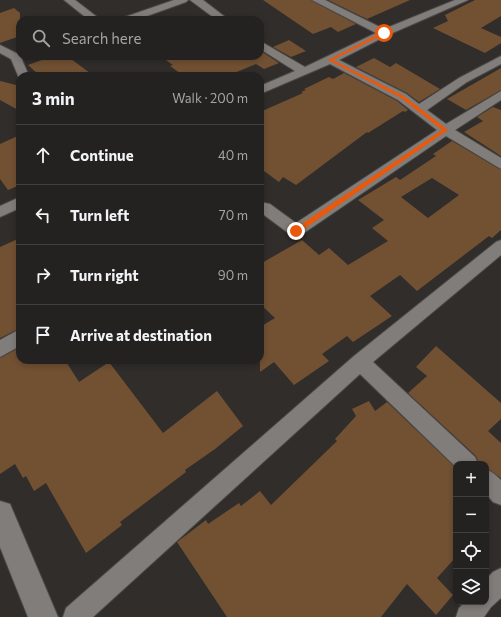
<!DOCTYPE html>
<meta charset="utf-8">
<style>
:root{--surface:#242220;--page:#302f2d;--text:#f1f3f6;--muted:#a3a4a5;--line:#413f3e}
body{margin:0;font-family:Commissioner,sans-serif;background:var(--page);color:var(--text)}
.controls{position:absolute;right:12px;bottom:12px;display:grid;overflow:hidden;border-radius:8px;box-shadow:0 2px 6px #0003}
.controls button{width:36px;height:36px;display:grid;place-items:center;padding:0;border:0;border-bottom:1px solid var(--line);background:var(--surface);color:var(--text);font:20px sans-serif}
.stop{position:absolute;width:12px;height:12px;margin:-9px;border:3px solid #ea580c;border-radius:50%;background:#fff}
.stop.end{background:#ea580c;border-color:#fff;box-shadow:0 1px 4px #0008}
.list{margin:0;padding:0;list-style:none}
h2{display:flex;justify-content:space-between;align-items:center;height:52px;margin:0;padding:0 16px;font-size:17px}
h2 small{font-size:13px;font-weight:400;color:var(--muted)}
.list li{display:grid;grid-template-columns:26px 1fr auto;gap:12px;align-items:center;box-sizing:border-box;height:60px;padding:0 16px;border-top:1px solid var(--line)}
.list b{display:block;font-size:15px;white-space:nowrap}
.list em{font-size:13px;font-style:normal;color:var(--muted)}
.icon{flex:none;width:22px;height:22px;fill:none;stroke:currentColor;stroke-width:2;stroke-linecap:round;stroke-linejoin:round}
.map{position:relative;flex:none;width:501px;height:617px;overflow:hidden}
.search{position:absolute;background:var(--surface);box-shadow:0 2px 6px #0003;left:16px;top:16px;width:248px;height:44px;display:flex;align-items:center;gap:10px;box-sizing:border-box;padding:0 14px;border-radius:12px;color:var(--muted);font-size:15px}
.panel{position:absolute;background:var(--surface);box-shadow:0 2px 6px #0003;left:16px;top:72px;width:248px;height:292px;border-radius:12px}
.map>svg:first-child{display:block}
</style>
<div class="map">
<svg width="501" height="617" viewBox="0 0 501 617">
<rect width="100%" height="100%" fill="#302d2b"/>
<!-- building -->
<g fill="#725133" fill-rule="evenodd">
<polygon points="263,0 311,0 356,24 338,32 331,27 313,34"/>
<polygon points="328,0 410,0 367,19"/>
<polygon points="475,0 501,0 501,16 481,28 501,37 501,43 485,53 433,28 448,21 445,15"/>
<polygon points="14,8 20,13 20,36 0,43 0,13"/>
<polygon points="289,40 306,51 291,57 273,47"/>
<polygon points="261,51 279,63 264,69 256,64 227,76 184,76 170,66 173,65 160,56 260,56"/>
<polygon points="53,56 67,56 94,76 40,76 28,65"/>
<polygon points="374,58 390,67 396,63 440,89 419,102 407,93 356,67"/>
<polygon points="501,68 501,90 466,110 447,99"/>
<polygon points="344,73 397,101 408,110 405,112 403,111 368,133 367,132 296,185 283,177 279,182 260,168 260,112 303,93 301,92 306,90 304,89 329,77 333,79"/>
<polygon points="0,81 20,86 20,111 0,100"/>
<polygon points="493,107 501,110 501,156 464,132 483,121 477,117"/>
<polygon points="20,135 20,185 8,190 0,179 0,144"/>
<path d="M452,141l49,29v60l-9,8 -3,-2 -72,55 -17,-16 -30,21 22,20 -39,26 -6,-6 -25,18 7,7 -35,24 -20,-23 -14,10v-45l15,-9 -15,-14v-40l42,-24 17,15 10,-7 19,17 40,-24 -16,-13 12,-8 -26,-20 38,-23 4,3 36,-24 -3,-2zM432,178l27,17 -31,23 -27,-21z"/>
<polygon points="20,238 20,328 0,338 0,247"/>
<polygon points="436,346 501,403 501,419 488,431 501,443 501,478 486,468 486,464 479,464 476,456 408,393 427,376 416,367"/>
<polygon points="17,349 20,354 20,360 65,360 79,382 109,362 163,433 217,391 243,426 215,449 185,470 186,472 120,522 122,525 86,553 46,483 34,491 26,476 23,478 15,464 0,474 0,358"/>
<polygon points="369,401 375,411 387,402 456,468 456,557 437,578 453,595 436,615 407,584 381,617 227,617 177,542 206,520 208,524 239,503 241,506 260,491 271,505 337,441 335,439 356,416 352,409"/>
</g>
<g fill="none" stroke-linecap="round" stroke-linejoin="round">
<defs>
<g id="minor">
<polygon points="64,0 75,0 101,20 89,20"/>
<polygon points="174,0 188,0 186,2 136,20 121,20 122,18"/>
<polygon points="190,0 203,0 229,20 217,20"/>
<polygon points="312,0 325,0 384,29 455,0 468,0 388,35 339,60 406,94 419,104 459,78 501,56 501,64 467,82 427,110 446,124 501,91 501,100 455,130 501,158 501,169 446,136 301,235 296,237 291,235 260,212 260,202 270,204 296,223 437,130 398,100 330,64 260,94 260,86 295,71 260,49 260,41 305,67 376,33"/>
<polygon points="0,45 20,55 29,76 20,76 19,78 11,59 0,53"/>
<polygon points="20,197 20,208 0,217 0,206"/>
<polygon points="501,240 501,255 373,362 475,457 478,464 456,464 456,467 360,374 93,617 63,617 66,608 354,356 496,242"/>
<polygon points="20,329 20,346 0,357 0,340"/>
<polygon points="486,469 493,473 501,480 501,505 493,502 486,494"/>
<polygon points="501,568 501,598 491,607 484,617 456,617 459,608 465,602 486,602 486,579 493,572"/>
</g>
<polygon id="tertiary" points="0,501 10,504 58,617 28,617 0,547"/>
</defs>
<!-- minor casing -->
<use href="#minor" stroke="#4c4a48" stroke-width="2"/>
<!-- tertiary casing -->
<use href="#tertiary" stroke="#4c4a48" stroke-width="2"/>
<!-- minor -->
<use href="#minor" fill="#817d7a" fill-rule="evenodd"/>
<!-- tertiary -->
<use href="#tertiary" fill="#817d7a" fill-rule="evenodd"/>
</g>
<!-- route -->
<polygon fill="#ea580c" points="382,32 386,33 333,60 404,96 448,130 298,233 294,233 294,229 442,130 401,98 328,60"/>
</svg>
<div class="controls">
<button>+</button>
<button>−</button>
<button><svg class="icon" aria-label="locate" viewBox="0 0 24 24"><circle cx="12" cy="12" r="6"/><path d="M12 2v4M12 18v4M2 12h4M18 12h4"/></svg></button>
<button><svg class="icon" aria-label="layers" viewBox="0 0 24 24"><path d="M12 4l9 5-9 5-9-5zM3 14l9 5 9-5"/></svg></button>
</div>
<div class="stop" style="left:384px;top:33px"></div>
<div class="stop end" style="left:296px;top:231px"></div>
<div class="search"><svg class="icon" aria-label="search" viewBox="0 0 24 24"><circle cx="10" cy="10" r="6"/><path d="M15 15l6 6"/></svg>Search here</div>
<section class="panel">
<h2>3 min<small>Walk · 200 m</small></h2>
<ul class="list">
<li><svg class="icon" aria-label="ahead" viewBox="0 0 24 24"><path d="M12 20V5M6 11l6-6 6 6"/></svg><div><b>Continue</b></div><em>40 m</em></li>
<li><svg class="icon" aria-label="left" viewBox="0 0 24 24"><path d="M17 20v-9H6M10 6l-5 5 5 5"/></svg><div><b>Turn left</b></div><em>70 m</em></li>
<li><svg class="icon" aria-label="right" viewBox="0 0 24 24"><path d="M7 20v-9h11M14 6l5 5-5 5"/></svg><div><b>Turn right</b></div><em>90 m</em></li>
<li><svg class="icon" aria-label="arrive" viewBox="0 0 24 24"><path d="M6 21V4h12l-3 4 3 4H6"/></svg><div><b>Arrive at destination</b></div></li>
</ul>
</section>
</div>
